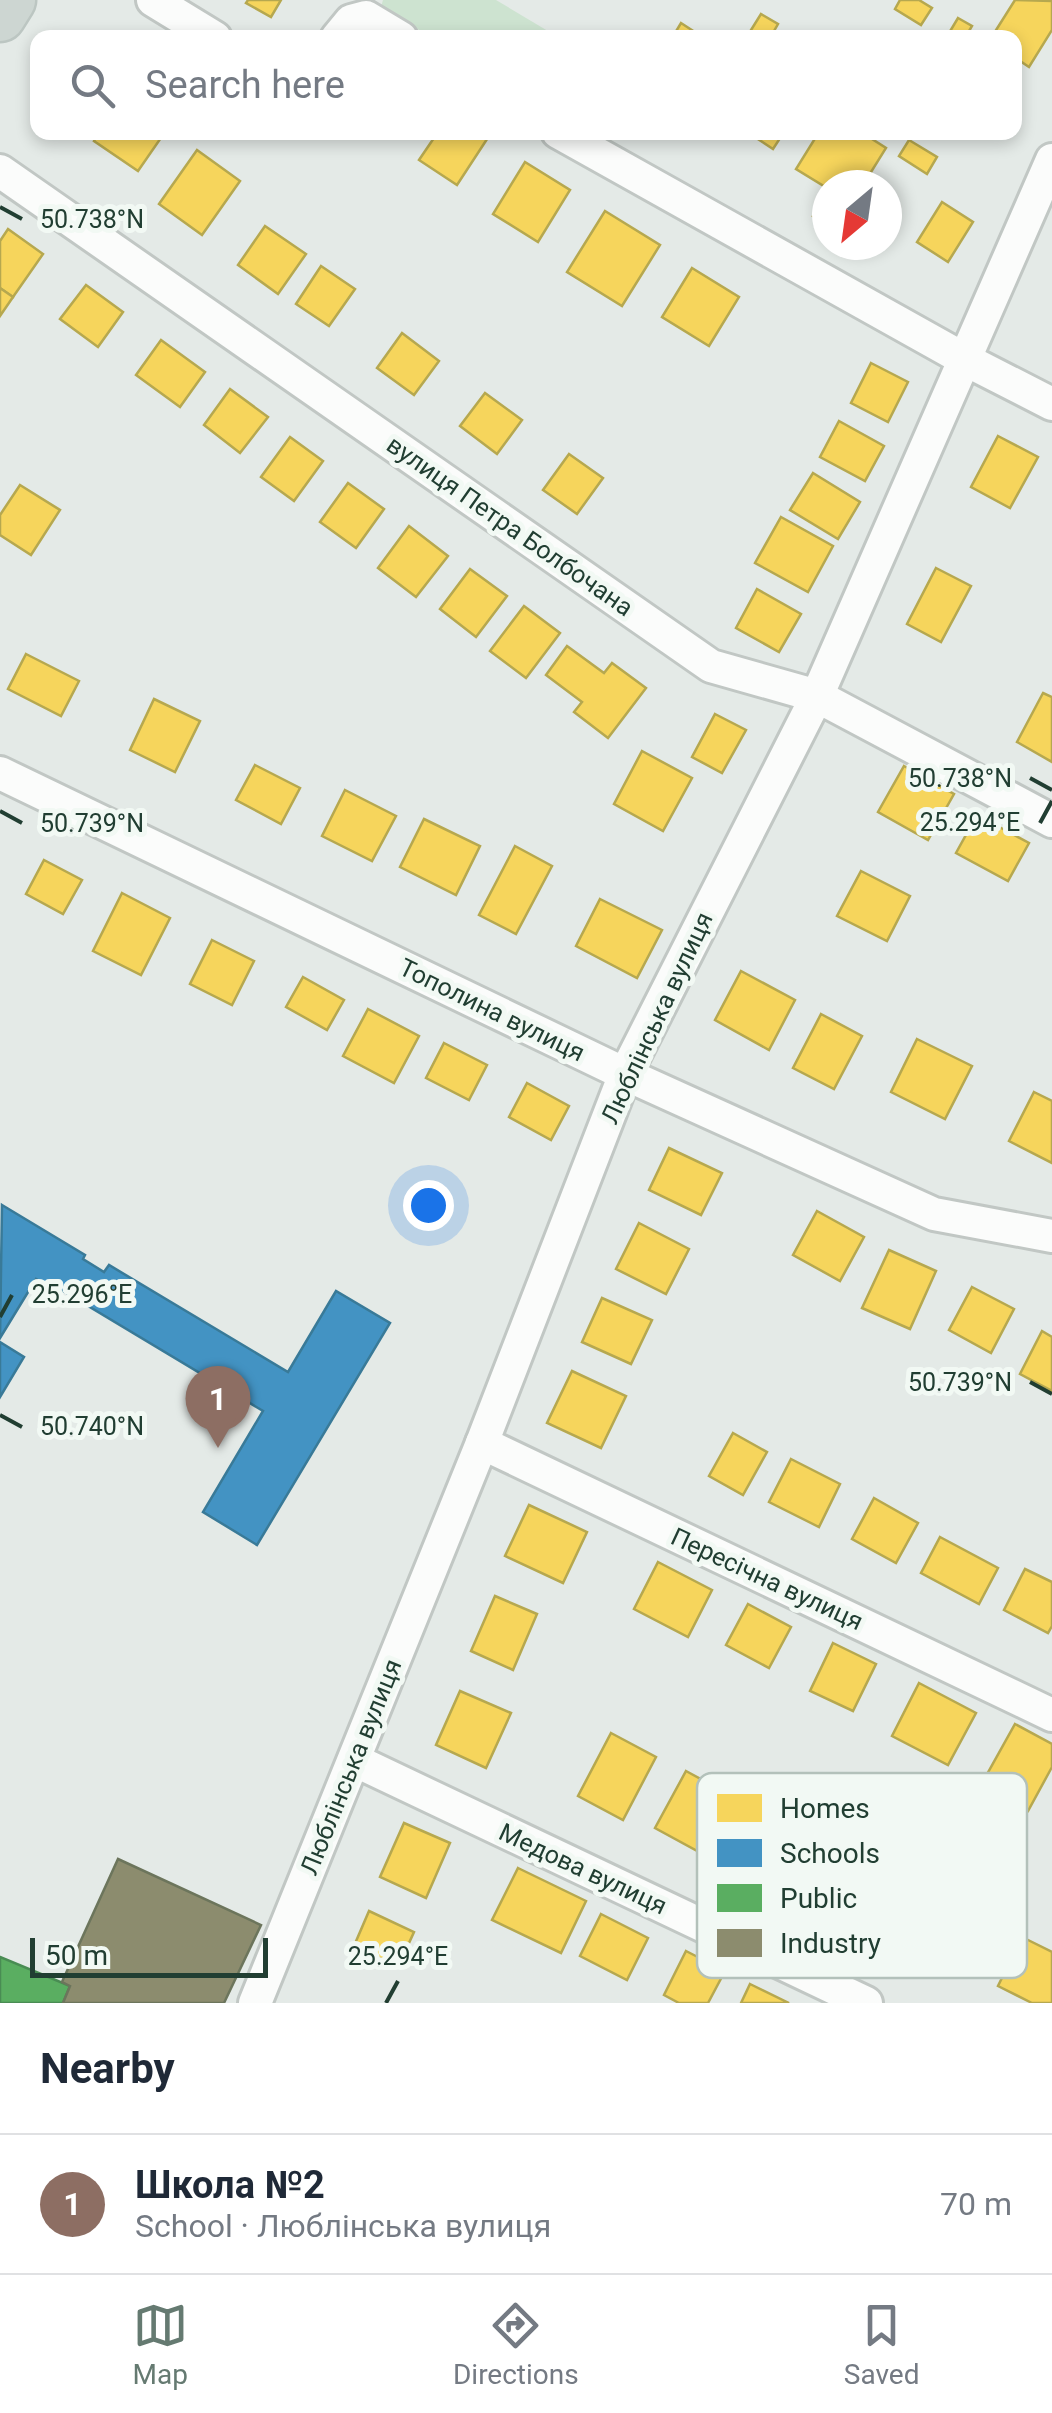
<!DOCTYPE html>
<meta charset="utf-8">
<style>
:root{--surface:#fff;--page:#f2f2f3;--text:#1f2937;--muted:#747a83;--line:#e0e1e3;--accent:#657a71}
body{margin:0;font-family:Roboto,sans-serif;background:var(--page);color:var(--text)}
.compass{position:absolute;left:812px;top:170px;width:90px;height:90px;border-radius:50%;background:var(--surface);box-shadow:0 5px 15px #0003;rotate:209deg}
.scale{position:absolute;left:30px;bottom:25px;width:238px;box-sizing:border-box;padding-left:10px;border:5px solid #213e32;border-top:0;font-size:28px;line-height:35px;white-space:nowrap;color:#213e32;-webkit-text-stroke:8px #f2f9f4;paint-order:stroke}
.you{position:absolute;left:428px;top:1205px;width:35px;height:35px;margin:-25px;border:8px solid #fff;border-radius:50%;background:#1a73e8;box-shadow:0 0 0 15px #1a73e833}
.badge{display:grid;place-items:center;width:65px;height:65px;border-radius:50%;background:var(--accent);color:#fff;font-size:32px;font-weight:700}
.pin{position:absolute;translate:-50% -82px;filter:drop-shadow(0 2px 5px #0008)}
.pin::after{content:'';position:absolute;top:52px;width:35px;height:30px;background:inherit;clip-path:polygon(0 0,100% 0,50% 100%)}
.list{margin:0;padding:0;list-style:none}
h2{display:flex;justify-content:space-between;align-items:center;height:130px;margin:0;padding:0 40px;font-size:42px}
h2 small{font-size:32px;font-weight:400;color:var(--muted)}
.list li{display:grid;grid-template-columns:65px 1fr auto;gap:30px;align-items:center;box-sizing:border-box;height:140px;padding:0 40px;border-top:2px solid var(--line)}
.list b{display:block;font-size:38px;white-space:nowrap}
.list p{margin:0;font-size:32px;white-space:nowrap;color:var(--muted)}
.list em{font-size:32px;font-style:normal;color:var(--muted)}
.icon{flex:none;width:55px;height:55px;fill:none;stroke:currentColor;stroke-width:2;stroke-linecap:round;stroke-linejoin:round}
.map{position:relative;flex:none;width:1052px;height:2003px;overflow:hidden}
.search{position:absolute;background:var(--surface);box-shadow:0 5px 15px #0003;left:30px;right:30px;top:30px;height:110px;display:flex;align-items:center;gap:25px;box-sizing:border-box;padding:0 35px;border-radius:20px;color:var(--muted);font-size:38px}
.sheet{height:270px;background:var(--surface)}
nav{display:flex;justify-content:space-around;align-items:center;box-sizing:border-box;height:140px;border-top:2px solid var(--line);background:var(--surface);font-size:28px;color:var(--muted)}
nav a{display:grid;justify-items:center;gap:5px}
nav .on{color:var(--accent)}
.map>svg:first-child{display:block}
</style>
<div class="map">
<svg width="1052" height="2003" viewBox="0 0 1052 2003">
<rect width="100%" height="100%" fill="#e4eae7"/>
<!-- green -->
<polygon fill="#cde3d0" points="383,0 496,0 558,37 431,37 381,7"/>
<!-- homes -->
<g fill="#f6d55c" stroke="#b6a84f" stroke-width="2.5">
<polygon points="248,0 281,0 271,17 246,3"/>
<polygon points="900,0 919,0 932,8 921,25 895,9"/>
<polygon points="1015,0 1052,1 1052,30 1029,67 1014,57 1014,38 991,38"/>
<polygon points="761,14 778,24 770,38 746,38"/>
<polygon points="958,18 972,26 965,38 946,38"/>
<polygon points="681,23 704,38 672,38"/>
<polygon points="99,132 165,132 138,171 94,141"/>
<polygon points="438,132 483,132 489,136 457,185 419,160"/>
<polygon points="747,132 784,132 773,149"/>
<polygon points="819,132 861,132 886,148 863,185 827,185 827,188 796,169"/>
<polygon points="909,140 937,157 927,174 899,156"/>
<polygon points="197,150 240,181 202,235 159,204"/>
<polygon points="525,162 570,190 538,242 493,214"/>
<polygon points="827,194 827,225 813,216"/>
<polygon points="942,202 973,222 948,262 917,242"/>
<polygon points="605,211 660,245 622,306 567,272"/>
<polygon points="265,226 306,254 278,294 238,265"/>
<polygon points="8,229 43,254 13,297 0,288 0,241"/>
<polygon points="321,266 355,289 329,326 296,304"/>
<polygon points="692,268 739,297 709,346 662,317"/>
<polygon points="86,285 123,312 98,347 60,319"/>
<polygon points="0,288 13,297 0,316"/>
<polygon points="402,333 439,361 414,395 377,368"/>
<polygon points="161,340 205,372 180,407 136,375"/>
<polygon points="871,363 908,382 888,422 851,403"/>
<polygon points="230,389 268,417 240,453 204,425"/>
<polygon points="485,393 522,420 497,454 460,426"/>
<polygon points="839,421 884,446 865,481 820,457"/>
<polygon points="998,436 1038,457 1010,508 971,487"/>
<polygon points="290,437 323,461 294,501 261,477"/>
<polygon points="569,454 603,478 577,514 543,490"/>
<polygon points="813,473 860,502 838,539 790,510"/>
<polygon points="348,483 384,509 356,548 320,522"/>
<polygon points="20,485 60,510 31,555 0,535 0,515"/>
<polygon points="781,517 833,546 808,592 755,563"/>
<polygon points="409,526 448,556 416,597 378,568"/>
<polygon points="936,568 971,586 941,642 907,624"/>
<polygon points="470,569 507,596 476,637 440,609"/>
<polygon points="757,589 801,614 779,652 736,628"/>
<polygon points="524,606 560,633 526,678 490,651"/>
<polygon points="567,646 604,673 612,663 646,688 608,738 574,712 582,702 546,675"/>
<polygon points="26,654 79,681 61,716 8,689"/>
<polygon points="1043,693 1052,697 1052,762 1017,742"/>
<polygon points="154,699 200,721 175,772 130,750"/>
<polygon points="715,714 746,730 722,773 692,757"/>
<polygon points="642,751 692,778 663,831 614,804"/>
<polygon points="255,765 300,788 281,824 236,800"/>
<polygon points="904,766 954,794 928,840 878,812"/>
<polygon points="345,790 396,816 372,861 322,836"/>
<polygon points="977,815 1029,843 1008,881 956,853"/>
<polygon points="424,819 480,846 456,895 400,867"/>
<polygon points="515,846 552,866 516,934 479,915"/>
<polygon points="44,860 82,880 63,914 26,894"/>
<polygon points="861,871 910,896 887,941 837,916"/>
<polygon points="122,893 170,918 141,975 93,951"/>
<polygon points="600,899 662,930 637,978 576,946"/>
<polygon points="212,940 254,961 232,1005 190,984"/>
<polygon points="741,971 795,1000 769,1050 715,1020"/>
<polygon points="303,977 344,1000 327,1030 286,1007"/>
<polygon points="368,1009 419,1036 394,1083 343,1056"/>
<polygon points="821,1014 862,1036 834,1089 793,1068"/>
<polygon points="917,1039 972,1066 945,1119 891,1092"/>
<polygon points="444,1043 487,1065 469,1100 426,1078"/>
<polygon points="527,1083 569,1106 551,1140 509,1117"/>
<polygon points="1034,1092 1052,1101 1052,1163 1009,1141"/>
<polygon points="669,1148 722,1173 701,1215 649,1190"/>
<polygon points="817,1211 864,1237 840,1281 793,1255"/>
<polygon points="639,1223 689,1249 666,1294 616,1269"/>
<polygon points="889,1250 936,1271 910,1329 862,1308"/>
<polygon points="972,1287 1014,1309 991,1353 949,1330"/>
<polygon points="602,1298 652,1320 631,1364 582,1342"/>
<polygon points="1042,1331 1052,1337 1052,1391 1020,1374"/>
<polygon points="572,1371 626,1396 601,1448 547,1423"/>
<polygon points="733,1433 767,1452 743,1495 709,1476"/>
<polygon points="791,1459 840,1484 819,1527 769,1502"/>
<polygon points="874,1498 918,1523 896,1563 852,1539"/>
<polygon points="529,1505 587,1532 563,1583 505,1556"/>
<polygon points="940,1537 998,1568 979,1604 921,1573"/>
<polygon points="658,1562 712,1590 688,1637 634,1609"/>
<polygon points="1025,1569 1052,1582 1052,1626 1048,1633 1004,1610"/>
<polygon points="495,1596 537,1614 513,1670 471,1651"/>
<polygon points="748,1604 791,1627 769,1668 726,1645"/>
<polygon points="833,1643 876,1664 853,1711 810,1691"/>
<polygon points="919,1683 976,1713 948,1765 892,1736"/>
<polygon points="460,1691 511,1713 486,1768 436,1745"/>
<polygon points="1015,1724 1052,1744 1052,1767 1028,1811 981,1785"/>
<polygon points="611,1733 656,1757 623,1820 578,1796"/>
<polygon points="686,1771 732,1796 701,1853 655,1828"/>
<polygon points="404,1823 450,1843 426,1898 380,1877"/>
<polygon points="518,1868 586,1901 561,1953 492,1920"/>
<polygon points="369,1911 414,1932 398,1967 354,1946"/>
<polygon points="601,1914 648,1938 627,1980 580,1956"/>
<polygon points="1022,1937 1052,1952 1052,2003 1032,2003 998,1986"/>
<polygon points="686,1951 725,1971 708,2003 679,2003 664,1995"/>
<polygon points="750,1984 789,2003 741,2003"/>
</g>
<!-- schools -->
<g fill="#4393c3" stroke="#397a98" stroke-width="2.5">
<polygon points="2,1205 85,1255 83,1259 104,1272 109,1265 288,1372 336,1291 390,1323 257,1545 203,1512 263,1411 63,1291 61,1294 36,1279 0,1338"/>
<polygon points="0,1342 24,1357 0,1397"/>
</g>
<!-- public -->
<polygon fill="#5aae61" stroke="#498c53" stroke-width="2.5" points="0,1957 70,1986 63,2003 0,2003"/>
<!-- industry -->
<polygon fill="#8c8c6e" stroke="#6c755c" stroke-width="2.5" points="118,1859 261,1925 224,2003 63,2003 70,1986 62,1982"/>
<g fill="none" stroke-linecap="round" stroke-linejoin="round">
<defs>
<g id="street">
<polyline points="153,0 215,38"/>
<polyline points="337,38 351,21 366,17 401,38"/>
<polyline points="558,132 964,359 1052,404"/>
<polyline points="0,171 711,666 817,696 1052,821"/>
<polyline points="0,773 625,1074 934,1214 1052,1236"/>
<polyline points="482,1443 1052,1715"/>
<polyline points="354,1760 866,2003"/>
<polyline points="255,2003 482,1443 625,1074 817,696 1052,160"/>
</g>
<polyline id="primary" points="0,16 10,0"/>
</defs>
<!-- street casing -->
<use href="#street" stroke="#c1c7c4" stroke-width="38"/>
<!-- primary casing -->
<use href="#primary" stroke="#bcc6c2" stroke-width="55"/>
<!-- street -->
<use href="#street" stroke="#fbfcfb" stroke-width="32"/>
<!-- primary -->
<use href="#primary" stroke="#cdd6d2" stroke-width="50"/>
</g>
<!-- ticks -->
<path fill="none" stroke="#213e32" stroke-width="4" d="M0,207l22,12M1030,778l22,12M0,811l22,12M1040,823l12,-22M0,1317l12,-22M1030,1382l22,12M0,1415l22,12M386,2003l12,-22"/>
<g text-anchor="middle" dominant-baseline="central" stroke-width="10" stroke-linejoin="round" paint-order="stroke">
<!-- street labels -->
<g font-size="25" fill="#213e32" stroke="#f2f9f4">
<text transform="translate(510 526) rotate(35)">вулиця Петра Болбочана</text>
<text transform="translate(492 1010) rotate(26)">Тополина вулиця</text>
<text transform="translate(657 1018) rotate(-65)">Люблінська вулиця</text>
<text transform="translate(767 1579) rotate(25)">Пересічна вулиця</text>
<text transform="translate(351 1767) rotate(-68)">Люблінська вулиця</text>
<text transform="translate(583 1869) rotate(25)">Медова вулиця</text>
</g>
</g>
<!-- legend -->
<rect x="697" y="1773" width="330" height="205" rx="15" fill="#f2f9f4" stroke="#b3c1ba" stroke-width="2.5"/>
<rect x="717" y="1794" width="45" height="28" fill="#f6d55c"/>
<rect x="717" y="1839" width="45" height="28" fill="#4393c3"/>
<rect x="717" y="1884" width="45" height="28" fill="#5aae61"/>
<rect x="717" y="1929" width="45" height="28" fill="#8c8c6e"/>
<g font-size="28" fill="#213e32">
<text x="780" y="1818">Homes</text>
<text x="780" y="1863">Schools</text>
<text x="780" y="1908">Public</text>
<text x="780" y="1953">Industry</text>
</g>
<g font-size="25" text-anchor="middle" fill="#213e32" stroke="#f2f9f4" stroke-width="10" stroke-linejoin="round" paint-order="stroke">
<text x="92" y="228">50.738°N</text>
<text x="960" y="787">50.738°N</text>
<text x="970" y="831">25.294°E</text>
<text x="92" y="832">50.739°N</text>
<text x="82" y="1303">25.296°E</text>
<text x="960" y="1391">50.739°N</text>
<text x="92" y="1435">50.740°N</text>
<text x="398" y="1965">25.294°E</text>
</g>
</svg>
<svg class="compass" viewBox="-18 -18 36 36"><path d="M0-13l5 13h-10z" fill="#e53935"/><path d="M0 13l5-13h-10z" fill="#747a83"/></svg>
<div class="scale">50 m</div>
<div class="you"></div>
<div class="pin badge" style="left:218px;top:1448px;background:#8d6e63">1</div>
<div class="search"><svg class="icon" aria-label="search" viewBox="0 0 24 24"><circle cx="10" cy="10" r="6"/><path d="M15 15l6 6"/></svg>Search here</div>
</div>
<section class="sheet">
<h2>Nearby<small></small></h2>
<ul class="list">
<li><span class="badge" style="background:#8d6e63">1</span><div><b>Школа №2</b><p>School · Люблінська вулиця</p></div><em>70 m</em></li>
</ul>
</section>
<nav>
<a class="on"><svg class="icon" aria-label="map" viewBox="0 0 24 24"><path d="M3 6l6-2 6 2 6-2v14l-6 2-6-2-6 2zM9 4v14M15 6v14"/></svg>Map</a>
<a><svg class="icon" aria-label="directions" viewBox="0 0 24 24"><path d="M12 3l9 9-9 9-9-9zM9 14v-3h6M13 9l2 2-2 2"/></svg>Directions</a>
<a><svg class="icon" aria-label="saved" viewBox="0 0 24 24"><path d="M7 4h10v16l-5-4-5 4z"/></svg>Saved</a>
</nav>
